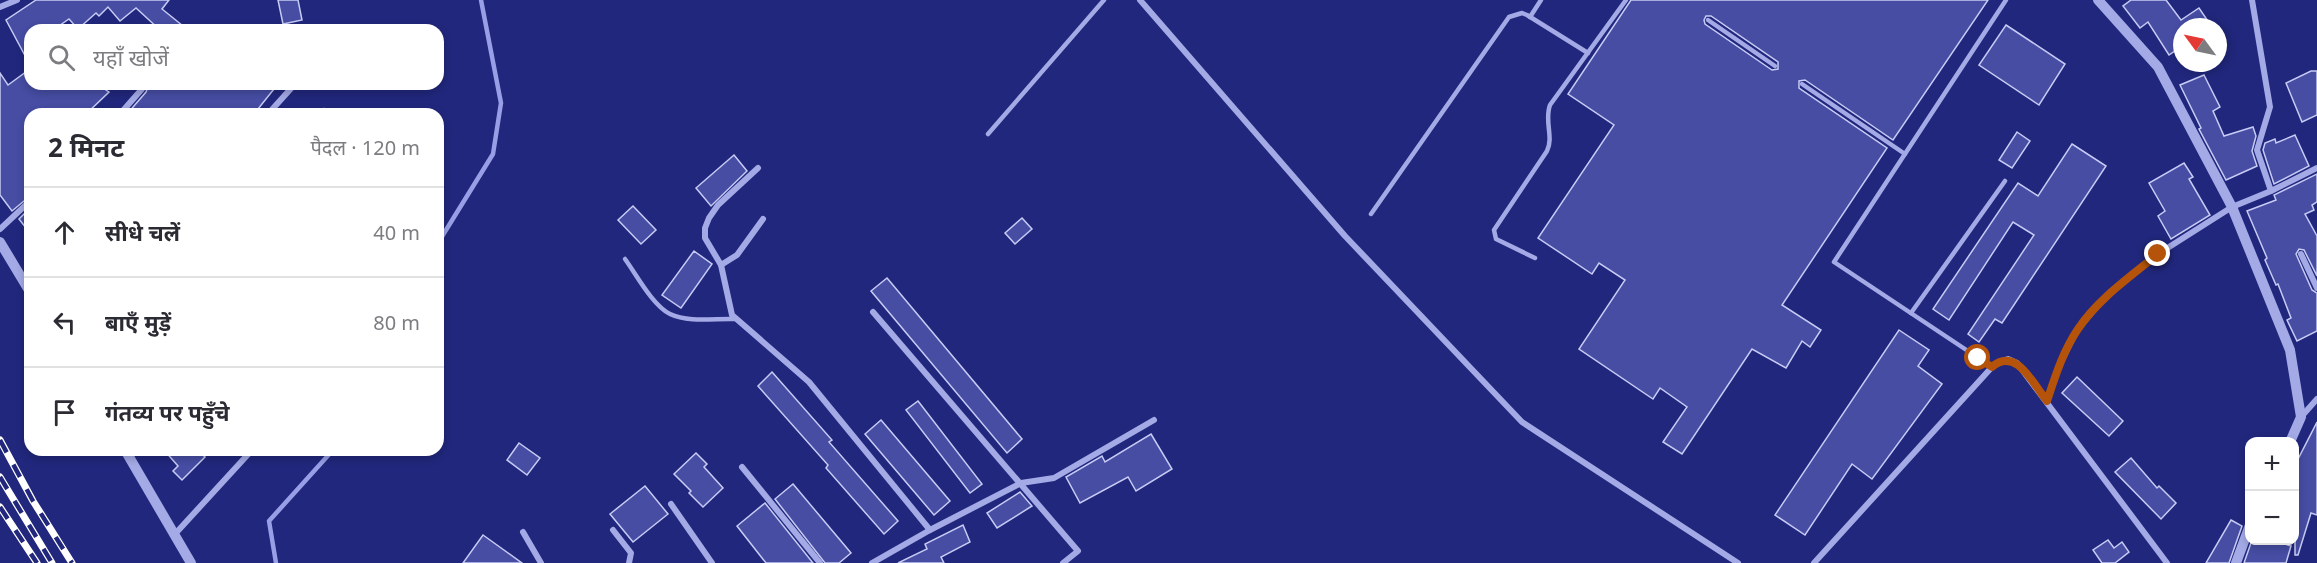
<!DOCTYPE html>
<html lang="hi">
<meta charset="utf-8">
<style>
:root{--surface:#fff;--page:#f2f2f3;--text:#2b2b33;--muted:#7c7c81;--line:#e1e1e2}
body{margin:0;font-family:"Noto Sans","Noto Sans Devanagari",sans-serif;background:var(--page);color:var(--text)}
.controls{position:absolute;right:18px;bottom:18px;display:grid;overflow:hidden;border-radius:12px;box-shadow:0 3px 9px #0003}
.controls button{width:54px;height:54px;display:grid;place-items:center;padding:0;border:0;border-bottom:2px solid var(--line);background:var(--surface);color:var(--text);font:30px sans-serif}
.compass{position:absolute;left:2173px;top:18px;width:54px;height:54px;border-radius:50%;background:var(--surface);box-shadow:0 3px 9px #0003;rotate:303deg}
.stop{position:absolute;width:18px;height:18px;margin:-14px;border:4px solid #b45309;border-radius:50%;background:#fff}
.stop.end{background:#b45309;border-color:#fff;box-shadow:0 2px 6px #0008}
.list{margin:0;padding:0;list-style:none}
h2{display:flex;justify-content:space-between;align-items:center;height:78px;margin:0;padding:0 24px;font-size:26px}
h2 small{font-size:20px;font-weight:400;color:var(--muted)}
.list li{display:grid;grid-template-columns:39px 1fr auto;gap:18px;align-items:center;box-sizing:border-box;height:90px;padding:0 24px;border-top:2px solid var(--line)}
.list b{display:block;font-size:22px;white-space:nowrap}
.list em{font-size:20px;font-style:normal;color:var(--muted)}
.icon{flex:none;width:33px;height:33px;fill:none;stroke:currentColor;stroke-width:2;stroke-linecap:round;stroke-linejoin:round}
.map{position:relative;flex:none;width:2317px;height:563px;overflow:hidden}
.search{position:absolute;background:var(--surface);box-shadow:0 3px 9px #0003;left:24px;top:24px;width:420px;height:66px;display:flex;align-items:center;gap:15px;box-sizing:border-box;padding:0 21px;border-radius:18px;color:var(--muted);font-size:22px}
.panel{position:absolute;background:var(--surface);box-shadow:0 3px 9px #0003;left:24px;top:108px;width:420px;height:348px;border-radius:18px}
.map>svg:first-child{display:block}
</style>
<div class="map">
<svg width="2317" height="563" viewBox="0 0 2317 563">
<rect width="100%" height="100%" fill="#21277c"/>
<g fill="none" stroke-linecap="round" stroke-linejoin="round">
<!-- stream -->
<g stroke="#989fe7" stroke-width="4.5">
<polyline points="438,243 493,154 501,103 481,0"/>
<polyline points="276,563 269,521 333,450"/>
</g>
</g>
<!-- building -->
<g fill="#464da3" stroke="#c7cbf5" stroke-width="1.5" fill-rule="evenodd">
<polygon points="36,0 169,0 162,9 188,30 160,30 136,8 120,21 108,7 99,16 96,13 78,29 69,19 53,30 30,30 30,65 6,20"/>
<polygon points="278,0 298,0 302,20 283,24"/>
<path d="M1631,0h357l-95,140 -88,-60 -6,1v7l88,60 -105,157 39,25 -11,17 -8,-6 -16,27 -34,-19 -70,105 -19,-12 24,-35 -27,-19 -7,11 -74,-50 46,-69 -26,-17 -7,11 -54,-36 76,-113 -46,-31zM1706,16h5l67,46v7l-6,1 -67,-46 -1,-4z"/>
<polygon points="2131,0 2166,0 2181,20 2199,8 2212,27 2182,27 2182,46 2169,55 2148,22 2140,28 2123,6"/>
<polygon points="2006,25 2065,64 2039,105 1979,65"/>
<polygon points="30,69 30,84 111,84 106,90 109,92 86,114 30,114 30,196 12,211 0,195 0,73 8,85"/>
<polygon points="2311,71 2317,71 2317,115 2302,122 2286,83"/>
<polygon points="2204,75 2220,107 2213,111 2224,136 2253,127 2256,136 2252,151 2257,166 2226,180 2199,129 2201,128 2180,85"/>
<polygon points="149,84 278,84 254,114 127,114 146,92"/>
<polygon points="2017,132 2030,141 2012,168 1999,160"/>
<polygon points="2295,135 2309,166 2274,184 2263,150 2265,143 2275,139 2276,143"/>
<polygon points="2072,144 2106,166 2002,323 1995,319 1979,342 1968,334 2034,235 2013,222 1949,320 1933,309 2018,183 2038,196"/>
<polygon points="734,155 747,171 711,206 696,188"/>
<polygon points="2184,163 2193,177 2189,179 2210,215 2171,239 2158,216 2165,211 2149,183"/>
<polygon points="2317,174 2317,202 2312,205 2314,210 2305,214 2317,236 2317,276 2304,250 2299,249 2296,254 2312,290 2317,293 2317,331 2297,341 2287,320 2291,318 2278,284 2276,285 2265,260 2267,258 2247,211 2276,200 2274,195"/>
<polygon points="633,206 656,230 641,244 618,220"/>
<polygon points="30,208 30,233 19,219"/>
<polygon points="1022,218 1032,229 1015,244 1005,233"/>
<polygon points="694,251 712,264 681,308 662,295"/>
<polygon points="887,278 1022,439 1007,453 871,291"/>
<polygon points="1899,330 1929,350 1918,366 1942,384 1872,479 1852,464 1805,535 1775,515"/>
<polygon points="772,372 832,440 829,442 898,521 884,534 826,468 828,465 758,386"/>
<polygon points="2077,377 2123,421 2109,436 2062,393"/>
<polygon points="918,401 982,484 970,493 906,410"/>
<polygon points="881,420 950,501 934,515 865,434"/>
<polygon points="2317,422 2317,515 2311,513 2298,555 2295,555 2295,465"/>
<polygon points="1151,434 1172,469 1136,491 1128,477 1080,503 1066,477 1102,456 1105,462"/>
<polygon points="519,443 540,458 527,475 507,460"/>
<polygon points="164,450 198,450 205,457 182,480 173,471 178,466"/>
<polygon points="696,453 707,464 704,467 723,488 703,507 689,493 691,491 674,474"/>
<polygon points="2131,458 2157,488 2159,486 2176,503 2161,519 2115,472"/>
<polygon points="793,484 851,553 839,563 825,563 775,499"/>
<polygon points="645,486 668,514 633,542 610,514"/>
<polygon points="1020,492 1032,506 997,528 987,513"/>
<polygon points="765,503 813,563 766,563 737,526"/>
<polygon points="2231,520 2242,526 2229,563 2206,563"/>
<polygon points="963,525 970,542 941,557 944,563 898,563 927,549 925,544"/>
<polygon points="483,535 522,563 463,563"/>
<polygon points="2108,540 2114,548 2122,542 2129,552 2115,563 2102,563 2093,550"/>
<polygon points="2252,540 2272,540 2291,546 2286,563 2244,563"/>
</g>
<g fill="none" stroke-linecap="round" stroke-linejoin="round">
<!-- service -->
<g stroke="#a4aae6" stroke-width="4.5">
<polyline points="1530,17 1541,0"/>
<polyline points="1708,20 1775,66"/>
<polyline points="1802,84 1905,154"/>
<polyline points="988,134 1104,0"/>
<polyline points="1371,214 1509,17 1522,13 1527,15 1588,53"/>
<path d="M1535,258l-39,-19 -2,-9 53,-79c7,-14 -3,-30 3,-46l76,-105"/>
<path d="M625,259c11,15 28,47 45,55 19,9 46,4 66,5"/>
<polyline points="1911,313 2005,181"/>
<polyline points="1992,367 1834,262 2006,0"/>
</g>
<!-- minor -->
<g stroke="#a4aae6" stroke-width="6">
<polyline points="1140,0 1345,236 1522,422 1738,563"/>
<polyline points="2252,0 2270,107 2257,150 2271,191"/>
<polyline points="0,7 17,0"/>
<polyline points="120,114 142,89"/>
<polyline points="268,114 295,84"/>
<polyline points="321,114 324,111"/>
<polyline points="758,168 718,205 709,218 705,228 705,238 721,265 732,315 809,382 930,530"/>
<polyline points="0,229 30,201"/>
<polyline points="2301,254 2317,288"/>
<polyline points="721,265 737,255 763,219"/>
<polyline points="873,312 1078,551 1063,563"/>
<polyline points="2047,401 2059,366 2077,330 2104,298 2158,254 2232,207 2271,191 2317,168"/>
<polyline points="2301,417 2317,399"/>
<polyline points="129,457 138,450"/>
<polyline points="742,467 820,563"/>
<polyline points="671,504 712,563"/>
<polyline points="613,530 631,553 629,563"/>
<polyline points="523,532 541,563"/>
<polyline points="175,534 252,450"/>
<polyline points="872,563 930,530 1021,483 1054,478 1154,420"/>
<polyline points="1814,563 1992,367 1998,362 2008,359 2017,363 2167,563"/>
</g>
<!-- tertiary -->
<g stroke="#a4aae6" stroke-width="10">
<polyline points="2098,0 2158,67 2232,207 2290,350 2301,417 2290,442"/>
<polyline points="0,242 30,292"/>
<polyline points="125,450 191,563"/>
<polyline points="2236,563 2250,525"/>
</g>
<defs>
<g id="rail">
<polyline points="0,440 33,501 72,563"/>
<polyline points="0,477 52,563"/>
<polyline points="0,507 37,563"/>
</g>
</defs>
<!-- rail casing -->
<use href="#rail" stroke="#fff" stroke-width="7"/>
<!-- rail -->
<use href="#rail" stroke="#21277c" stroke-width="4.5" stroke-dasharray="14" stroke-linecap="butt"/>
</g>
<g fill="none" stroke-linecap="round" stroke-linejoin="round">
<!-- route -->
<path stroke="#b45309" stroke-width="8" d="M1978,358l14,9c24,-21 41,17 55,34 8,-24 16,-50 31,-72 20,-30 52,-52 80,-75"/>
</g>
</svg>
<div class="controls">
<button>+</button>
<button>−</button>
</div>
<svg class="compass" viewBox="-18 -18 36 36"><path d="M0-13l5 13h-10z" fill="#e53935"/><path d="M0 13l5-13h-10z" fill="#7c7c81"/></svg>
<div class="stop" style="left:1978px;top:358px"></div>
<div class="stop end" style="left:2158px;top:254px"></div>
<div class="search"><svg class="icon" aria-label="search" viewBox="0 0 24 24"><circle cx="10" cy="10" r="6"/><path d="M15 15l6 6"/></svg>यहाँ खोजें</div>
<section class="panel">
<h2>2 मिनट<small>पैदल · 120 m</small></h2>
<ul class="list">
<li><svg class="icon" aria-label="ahead" viewBox="0 0 24 24"><path d="M12 20V5M6 11l6-6 6 6"/></svg><div><b>सीधे चलें</b></div><em>40 m</em></li>
<li><svg class="icon" aria-label="left" viewBox="0 0 24 24"><path d="M17 20v-9H6M10 6l-5 5 5 5"/></svg><div><b>बाएँ मुड़ें</b></div><em>80 m</em></li>
<li><svg class="icon" aria-label="arrive" viewBox="0 0 24 24"><path d="M6 21V4h12l-3 4 3 4H6"/></svg><div><b>गंतव्य पर पहुँचे</b></div></li>
</ul>
</section>
</div>
